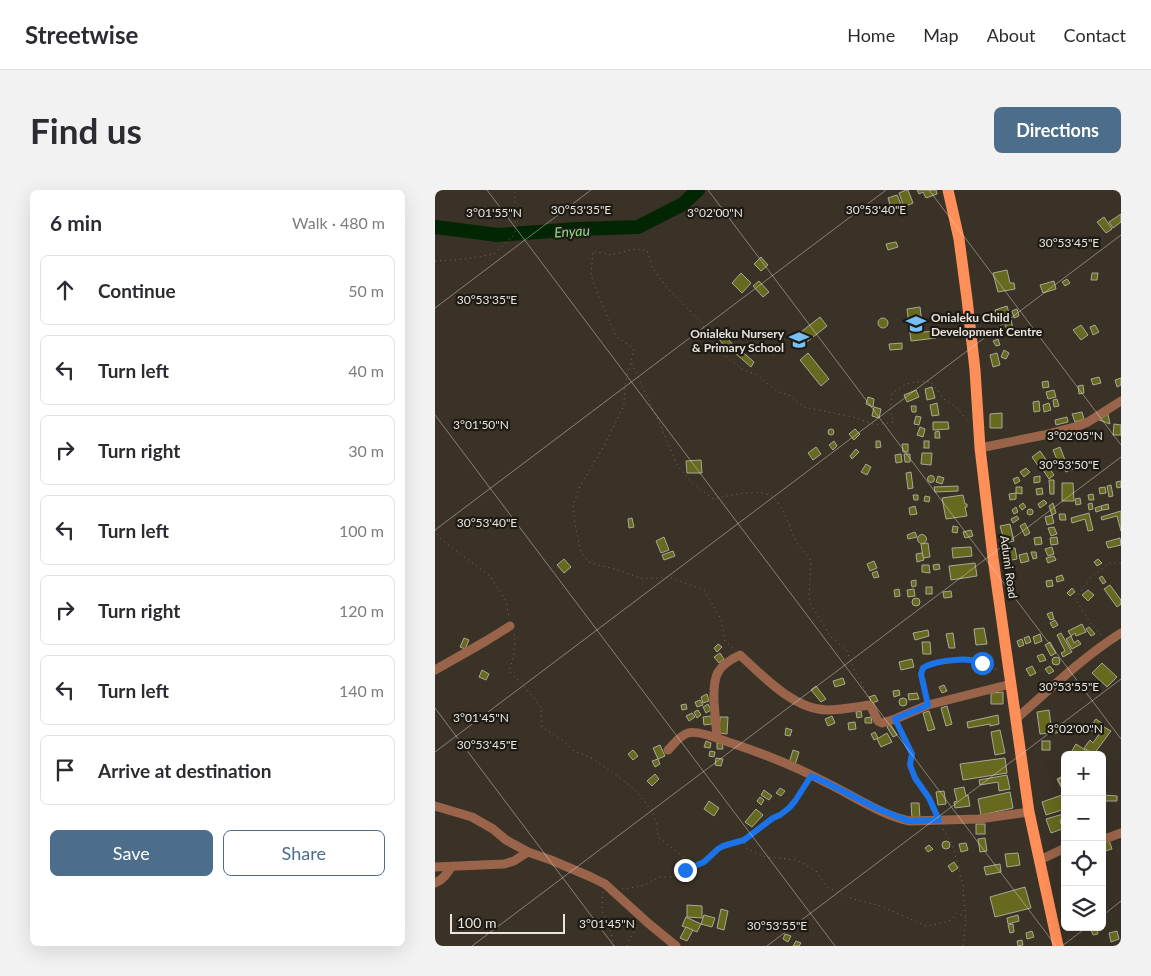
<!DOCTYPE html>
<meta charset="utf-8">
<style>
:root{--surface:#fff;--page:#f2f2f3;--text:#2b2b33;--muted:#7c7c81;--line:#e1e1e2;--accent:#4c6e8b}
body{margin:0;font-family:Lato,sans-serif;background:var(--page);color:var(--text)}
.controls{position:absolute;right:15px;bottom:15px;display:grid;overflow:hidden;border-radius:8px;box-shadow:0 5px 20px #0002}
.controls button{width:45px;height:45px;display:grid;place-items:center;padding:0;border:0;border-bottom:1px solid var(--line);background:var(--surface);color:var(--text);font:25px sans-serif}
.scale{position:absolute;left:15px;bottom:12px;width:115px;box-sizing:border-box;padding-left:5px;border:2px solid #e8e3db;border-top:0;font-size:14px;line-height:18px;white-space:nowrap;color:#e8e3db;-webkit-text-stroke:4px #1e1b15;paint-order:stroke}
.stop{position:absolute;width:15px;height:15px;margin:-11px;border:4px solid #1a73e8;border-radius:50%;background:#fff}
.stop.end{background:#1a73e8;border-color:#fff;box-shadow:0 1px 5px #0008}
.list{margin:0;padding:0;list-style:none}
h2{display:flex;justify-content:space-between;align-items:center;height:65px;margin:0;padding:0 20px;font-size:21px}
h2 small{font-size:16px;font-weight:400;color:var(--muted)}
.list li{display:grid;grid-template-columns:32px 1fr auto;gap:15px;align-items:center;box-sizing:border-box;height:70px;margin:0 10px 10px;padding:0 10px;border:1px solid var(--line);border-radius:8px}
.list b{display:block;font-size:19px;white-space:nowrap}
.list em{font-size:16px;font-style:normal;color:var(--muted)}
.actions{display:flex;gap:10px;padding:15px 20px}
.actions a{flex:1;padding:11px 0;border:1px solid var(--accent);border-radius:8px;text-align:center;font-size:18px;color:var(--accent)}
.actions .main{background:var(--accent);color:#fff}
.icon{flex:none;width:28px;height:28px;fill:none;stroke:currentColor;stroke-width:2;stroke-linecap:round;stroke-linejoin:round}
.map{position:relative;flex:none;width:686px;height:756px;overflow:hidden;border-radius:8px}
header{display:flex;align-items:center;gap:30px;box-sizing:border-box;height:70px;padding:0 25px;background:var(--surface);border-bottom:1px solid var(--line)}
header strong{font-size:24px}
nav{display:flex;gap:28px;margin-inline-start:auto;font-size:18px}
.intro{display:flex;align-items:center;justify-content:space-between;box-sizing:border-box;height:120px;padding:0 30px}
h1{margin:0;font-size:35px}
.button{padding:12px 22px;border-radius:8px;background:var(--accent);color:#fff;font-size:18px;font-weight:700}
main{display:flex;gap:30px;padding:0 30px}
aside{flex:1;background:var(--surface);border-radius:8px;box-shadow:0 5px 20px #0002}
.map>svg:first-child{display:block}
</style>
<header>
<strong>Streetwise</strong>
<nav><a>Home</a><a>Map</a><a>About</a><a>Contact</a></nav>
</header>
<div class="intro"><h1>Find us</h1><a class="button">Directions</a></div>
<main>
<aside>
<h2>6 min<small>Walk · 480 m</small></h2>
<ul class="list">
<li><svg class="icon" aria-label="ahead" viewBox="0 0 24 24"><path d="M12 20V5M6 11l6-6 6 6"/></svg><div><b>Continue</b></div><em>50 m</em></li>
<li><svg class="icon" aria-label="left" viewBox="0 0 24 24"><path d="M17 20v-9H6M10 6l-5 5 5 5"/></svg><div><b>Turn left</b></div><em>40 m</em></li>
<li><svg class="icon" aria-label="right" viewBox="0 0 24 24"><path d="M7 20v-9h11M14 6l5 5-5 5"/></svg><div><b>Turn right</b></div><em>30 m</em></li>
<li><svg class="icon" aria-label="left" viewBox="0 0 24 24"><path d="M17 20v-9H6M10 6l-5 5 5 5"/></svg><div><b>Turn left</b></div><em>100 m</em></li>
<li><svg class="icon" aria-label="right" viewBox="0 0 24 24"><path d="M7 20v-9h11M14 6l5 5-5 5"/></svg><div><b>Turn right</b></div><em>120 m</em></li>
<li><svg class="icon" aria-label="left" viewBox="0 0 24 24"><path d="M17 20v-9H6M10 6l-5 5 5 5"/></svg><div><b>Turn left</b></div><em>140 m</em></li>
<li><svg class="icon" aria-label="arrive" viewBox="0 0 24 24"><path d="M6 21V4h12l-3 4 3 4H6"/></svg><div><b>Arrive at destination</b></div></li>
</ul>
<div class="actions"><a class="main">Save</a><a>Share</a></div>
</aside>
<div class="map">
<svg width="686" height="756" viewBox="0 0 686 756">
<rect width="100%" height="100%" fill="#3a3226"/>
<g fill="none" stroke-linecap="round" stroke-linejoin="round">
<!-- river -->
<polyline stroke="#022503" stroke-width="14" points="0,37 63,45 142,39 203,37 248,14 263,0"/>
</g>
<!-- building -->
<g fill="#66691e" stroke="#a7a998">
<polygon points="471,0 473,0 478,13 469,17 464,3"/>
<polygon points="482,0 501,0 502,4 491,8 488,2 484,4"/>
<polygon points="462,5 466,14 456,18 453,8"/>
<polygon points="686,24 686,32 678,38 674,32"/>
<polygon points="669,27 677,39 671,43 662,32"/>
<polygon points="461,52 463,57 453,60 451,54"/>
<polygon points="326,67 333,75 326,81 319,74"/>
<polygon points="572,80 575,93 579,93 580,99 563,102 558,83"/>
<polygon points="306,83 316,93 307,103 297,93"/>
<polygon points="657,83 663,83 662,90 656,90"/>
<polygon points="632,89 635,93 630,96 627,92"/>
<polygon points="324,91 334,102 328,107 318,96"/>
<polygon points="619,91 621,99 608,103 605,95"/>
<polygon points="572,116 574,123 562,127 560,120"/>
<polygon points="485,117 488,142 500,141 501,148 476,151 472,119"/>
<polygon points="582,119 584,126 579,128 577,121"/>
<polygon points="555,124 557,131 551,133 549,126"/>
<polygon points="385,127 392,136 364,158 357,149"/>
<circle cx="448" cy="133" r="5"/>
<polygon points="576,130 578,138 572,140 569,132"/>
<polygon points="646,135 653,145 646,150 638,140"/>
<polygon points="660,135 664,142 658,145 655,137"/>
<polygon points="290,145 298,155 292,159 284,149"/>
<polygon points="563,149 565,155 561,156 558,151"/>
<polygon points="467,153 467,159 455,160 454,154"/>
<polygon points="304,159 319,172 316,177 300,163"/>
<polygon points="569,160 574,163 571,169 566,167"/>
<polygon points="373,163 394,189 386,196 365,170"/>
<polygon points="562,163 565,175 558,177 555,165"/>
<polygon points="664,187 666,193 658,195 656,189"/>
<polygon points="686,188 686,195 682,197 680,190"/>
<polygon points="613,191 614,197 608,198 607,192"/>
<polygon points="648,195 649,203 644,204 643,196"/>
<polygon points="497,197 500,208 492,210 490,199"/>
<polygon points="481,200 484,207 472,212 469,205"/>
<polygon points="619,200 621,207 613,209 611,202"/>
<polygon points="433,207 439,209 438,217 431,214"/>
<polygon points="622,209 624,216 619,217 618,210"/>
<polygon points="604,211 605,221 599,222 598,212"/>
<polygon points="502,213 504,225 497,226 495,215"/>
<polygon points="614,213 616,220 609,222 608,215"/>
<polygon points="476,216 481,216 481,222 477,222"/>
<polygon points="439,217 446,219 444,228 437,226"/>
<polygon points="647,222 649,229 640,232 637,224"/>
<polygon points="567,223 567,238 555,238 555,224"/>
<polygon points="673,224 675,234 664,230"/>
<polygon points="481,226 486,227 484,235 479,234"/>
<polygon points="632,227 633,232 621,235 620,230"/>
<polygon points="498,232 513,232 514,239 498,240"/>
<polygon points="679,234 686,235 686,245 678,245"/>
<polygon points="485,237 490,239 488,247 482,245"/>
<circle cx="396" cy="242" r="3"/>
<polygon points="420,239 425,244 419,250 414,244"/>
<polygon points="504,241 505,248 500,248 500,242"/>
<polygon points="399,251 402,256 398,260 394,255"/>
<polygon points="441,251 445,251 446,257 441,258"/>
<rect x="489" y="251" width="5" height="7"/>
<polygon points="467,254 473,254 473,262 468,262"/>
<polygon points="381,257 386,264 378,270 373,263"/>
<polygon points="625,257 630,270 623,272 618,260"/>
<polygon points="421,259 424,262 417,269 415,266"/>
<polygon points="605,261 612,271 604,277 597,267"/>
<polygon points="487,263 497,263 496,275 486,274"/>
<polygon points="466,264 467,272 461,273 460,265"/>
<polygon points="469,264 475,264 475,272 470,272"/>
<polygon points="640,269 643,277 631,282 628,274"/>
<polygon points="266,270 267,283 252,283 251,271"/>
<polygon points="431,274 436,277 432,285 426,282"/>
<polygon points="613,276 619,285 614,289 608,280"/>
<polygon points="591,278 595,282 589,287 585,282"/>
<polygon points="476,282 478,298 473,299 471,283"/>
<circle cx="496" cy="289" r="3.5"/>
<polygon points="503,286 509,288 507,294 501,292"/>
<polygon points="605,286 605,292 599,293 599,287"/>
<polygon points="583,287 585,291 580,294 578,289"/>
<polygon points="614,290 619,290 619,304 615,304"/>
<polygon points="686,291 686,297 682,298 681,292"/>
<polygon points="627,293 638,293 639,311 627,311"/>
<polygon points="676,295 678,306 674,307 672,296"/>
<polygon points="523,296 523,301 500,302 499,297"/>
<polygon points="581,297 587,297 587,304 581,303"/>
<polygon points="670,297 671,303 665,304 664,298"/>
<polygon points="607,298 608,304 602,305 601,299"/>
<polygon points="581,303 581,309 575,310 574,304"/>
<polygon points="658,304 659,310 654,310 653,305"/>
<polygon points="478,305 483,305 483,310 479,310"/>
<polygon points="528,305 530,314 532,314 532,317 530,317 532,326 511,329 507,308"/>
<polygon points="490,306 495,307 494,312 489,311"/>
<polygon points="645,308 646,314 641,315 640,309"/>
<polygon points="609,310 612,313 605,318 603,314"/>
<polygon points="588,313 591,317 587,320 584,316"/>
<polygon points="618,313 621,323 617,325 614,316"/>
<polygon points="657,313 658,319 654,320 653,314"/>
<polygon points="673,314 674,319 667,320 666,316"/>
<polygon points="480,316 482,324 475,325 474,318"/>
<polygon points="666,316 667,320 661,322 660,318"/>
<polygon points="581,317 583,322 579,324 577,320"/>
<circle cx="595" cy="322" r="3"/>
<polygon points="686,321 686,341 682,326 667,330 666,327"/>
<polygon points="654,323 658,340 653,341 650,329 637,333 636,328"/>
<polygon points="624,324 630,324 631,330 625,330"/>
<polygon points="617,325 619,333 612,335 610,327"/>
<polygon points="582,326 584,329 578,333 576,329"/>
<polygon points="197,328 199,337 194,338 193,329"/>
<polygon points="590,333 595,343 590,346 585,336"/>
<polygon points="575,334 579,351 570,353 565,336"/>
<polygon points="518,336 523,337 522,343 517,342"/>
<polygon points="619,337 622,344 616,346 613,338"/>
<polygon points="536,340 538,346 530,348 528,342"/>
<polygon points="480,342 482,347 473,349 472,345"/>
<circle cx="487" cy="349" r="4.5"/>
<polygon points="229,347 234,360 226,363 221,351"/>
<polygon points="606,347 607,354 600,355 599,348"/>
<polygon points="622,347 623,354 616,355 615,348"/>
<polygon points="685,348 686,355 673,358 671,352"/>
<polygon points="493,353 495,367 488,368 486,354"/>
<polygon points="536,357 537,366 518,368 517,358"/>
<polygon points="617,357 619,364 613,366 610,359"/>
<polygon points="580,358 582,369 572,371 569,360"/>
<polygon points="238,361 240,366 229,370 227,365"/>
<polygon points="596,362 601,362 602,368 598,369"/>
<polygon points="487,363 489,370 482,372 481,364"/>
<polygon points="592,363 594,371 586,373 584,365"/>
<polygon points="619,366 621,370 613,373 611,368"/>
<polygon points="129,369 136,377 129,383 122,375"/>
<polygon points="663,369 667,373 662,376 659,372"/>
<polygon points="439,371 442,378 435,381 432,374"/>
<polygon points="540,373 542,386 516,390 514,376"/>
<polygon points="504,374 505,379 499,380 498,375"/>
<polygon points="487,375 494,375 495,383 487,382"/>
<polygon points="442,381 444,387 439,388 437,383"/>
<polygon points="627,385 629,390 622,392 621,387"/>
<polygon points="667,386 671,392 668,394 664,388"/>
<polygon points="481,390 481,396 477,397 476,391"/>
<polygon points="617,390 618,396 612,397 611,391"/>
<polygon points="675,395 686,410 686,414 682,417 669,399"/>
<rect x="491" y="397" width="6" height="7"/>
<polygon points="637,398 640,402 635,406 632,403"/>
<polygon points="464,399 465,406 460,407 459,400"/>
<polygon points="479,399 480,406 473,407 472,400"/>
<polygon points="653,400 659,405 653,411 647,405"/>
<polygon points="516,401 517,407 509,408 508,402"/>
<circle cx="481" cy="412" r="4"/>
<polygon points="617,422 619,429 615,430 612,424"/>
<polygon points="620,430 623,435 618,438 615,433"/>
<polygon points="647,434 651,442 641,446 640,443 636,446 633,441"/>
<polygon points="654,437 660,444 656,446 651,439"/>
<polygon points="549,438 552,454 541,455 539,439"/>
<polygon points="493,440 494,446 480,450 478,443"/>
<polygon points="518,443 520,458 514,458 511,444"/>
<polygon points="626,443 637,462 628,467 626,463 630,461 622,445"/>
<polygon points="605,444 607,451 600,454 598,447"/>
<polygon points="594,446 596,452 591,454 589,448"/>
<polygon points="636,446 639,453 643,450 646,454 637,459 631,449"/>
<polygon points="29,448 34,450 30,459 25,457"/>
<polygon points="587,449 589,455 584,457 582,451"/>
<polygon points="487,452 495,452 496,464 488,464"/>
<polygon points="615,452 621,463 616,466 610,455"/>
<polygon points="283,454 287,457 282,462 279,458"/>
<polygon points="285,463 289,469 284,473 279,467"/>
<polygon points="608,464 611,470 605,472 602,466"/>
<circle cx="621" cy="471" r="4"/>
<polygon points="477,469 479,477 466,480 464,472"/>
<polygon points="667,473 682,487 672,497 657,483"/>
<polygon points="597,476 601,483 595,486 591,479"/>
<polygon points="615,476 619,481 614,484 610,479"/>
<polygon points="47,480 54,484 51,490 44,487"/>
<polygon points="408,488 410,494 400,497 398,491"/>
<polygon points="509,495 512,501 507,503 504,497"/>
<polygon points="381,496 391,509 386,512 376,500"/>
<polygon points="464,500 465,505 459,507 458,501"/>
<polygon points="568,502 568,514 556,514 556,503"/>
<polygon points="482,503 484,509 474,510 473,504"/>
<polygon points="272,504 274,511 268,513 266,507"/>
<polygon points="440,505 443,511 437,513 434,507"/>
<circle cx="468" cy="512" r="4"/>
<polygon points="265,510 268,515 262,517 260,512"/>
<polygon points="251,514 252,519 247,520 246,515"/>
<polygon points="273,514 276,520 271,523 268,517"/>
<polygon points="512,516 517,534 511,536 506,518"/>
<polygon points="263,520 266,525 262,528 259,522"/>
<polygon points="614,520 617,543 605,544 602,522"/>
<polygon points="426,521 427,527 422,528 421,522"/>
<polygon points="494,521 500,539 493,541 488,523"/>
<polygon points="257,523 260,527 254,531 251,526"/>
<polygon points="563,525 564,534 555,536 555,534 533,538 532,532"/>
<polygon points="276,526 277,534 269,535 268,527"/>
<polygon points="397,526 400,533 393,536 390,529"/>
<polygon points="285,527 293,527 292,544 284,543"/>
<polygon points="436,527 437,533 430,533 430,528"/>
<polygon points="661,529 668,534 661,544 654,539"/>
<polygon points="420,532 421,539 414,540 413,533"/>
<polygon points="628,533 629,542 619,543 618,535"/>
<polygon points="455,534 462,545 458,547 452,537"/>
<polygon points="669,537 676,541 659,564 649,558 655,550 658,553"/>
<polygon points="351,538 357,540 355,546 350,545"/>
<polygon points="565,540 570,563 560,565 556,542"/>
<polygon points="440,542 443,548 439,550 436,544"/>
<polygon points="452,543 457,552 446,557 442,549"/>
<polygon points="271,551 276,553 275,558 269,557"/>
<rect x="607" y="551" width="8" height="9"/>
<polygon points="282,553 287,553 288,559 282,559"/>
<polygon points="641,554 658,565 636,565 635,564"/>
<polygon points="225,555 230,566 223,569 218,558"/>
<polygon points="198,560 203,566 198,570 193,564"/>
<polygon points="358,560 364,562 360,575 354,573"/>
<polygon points="275,561 280,562 279,567 274,566"/>
<polygon points="281,568 288,569 286,576 280,575"/>
<polygon points="570,568 572,583 528,590 525,574"/>
<polygon points="223,569 225,574 220,577 217,571"/>
<polygon points="220,584 224,589 217,596 212,591"/>
<polygon points="572,585 575,599 564,601 563,592 545,595 544,590"/>
<polygon points="630,585 630,596 626,597 622,589"/>
<polygon points="630,586 630,594 627,596 623,590"/>
<polygon points="529,597 531,606 533,605 535,616 520,618 519,612 522,611 519,599"/>
<polygon points="345,598 350,601 346,606 341,603"/>
<polygon points="329,600 337,606 334,610 326,605"/>
<polygon points="509,601 511,614 503,615 501,602"/>
<polygon points="575,602 578,618 546,625 543,609"/>
<polygon points="627,605 630,613 630,619 611,625 607,612"/>
<polygon points="668,605 682,606 682,611 668,611"/>
<polygon points="325,607 329,610 326,615 322,611"/>
<polygon points="274,611 284,618 279,626 269,619"/>
<polygon points="476,613 484,613 485,628 477,629"/>
<polygon points="321,619 328,625 317,637 310,632"/>
<polygon points="628,624 629,628 625,630 626,634 630,633 630,638 616,643 611,629"/>
<rect x="541" y="634" width="9" height="10"/>
<polygon points="550,648 552,661 545,662 543,649"/>
<polygon points="674,650 677,659 670,661 667,652"/>
<circle cx="511" cy="655" r="4"/>
<polygon points="531,653 533,660 526,662 524,654"/>
<polygon points="494,655 498,659 493,662 490,658"/>
<polygon points="583,663 585,675 572,677 570,664"/>
<polygon points="519,672 523,678 517,682 513,676"/>
<polygon points="565,674 566,682 551,685 549,677"/>
<polygon points="590,697 596,718 560,727 555,707"/>
<polygon points="252,715 267,716 267,728 252,727"/>
<polygon points="286,719 293,721 289,740 282,738"/>
<polygon points="269,725 280,728 277,737 266,734"/>
<polygon points="583,725 584,731 573,734 572,728"/>
<polygon points="251,727 266,734 262,742 247,736"/>
<polygon points="578,734 579,742 575,743 573,735"/>
<polygon points="251,737 258,740 252,751 245,748"/>
<polygon points="662,739 663,744 658,745 656,740"/>
<polygon points="597,741 599,747 592,749 591,743"/>
<polygon points="682,741 684,749 676,752 674,743"/>
<polygon points="350,744 356,746 353,752 348,749"/>
<polygon points="587,750 588,755 583,756 582,751"/>
<polygon points="361,751 366,753 364,756 358,756"/>
</g>
<g fill="none" stroke-linecap="round" stroke-linejoin="round">
<!-- path -->
<g stroke="#746d63" stroke-width="1" stroke-dasharray="1 4" stroke-linecap="butt">
<polyline points="0,71 31,69 59,64 79,45 81,39 79,23 80,0"/>
<polyline points="195,174 190,194 189,215 169,256 145,296 138,315 140,335 146,361 153,372 160,374 183,380 208,389 234,387 269,400 286,429 290,451 299,459"/>
<polyline points="0,340 1,343 8,351 55,386 71,411 74,428"/>
<polyline points="79,444 80,445 79,465 74,481 88,495 106,517 107,537 127,550 139,561 159,569 197,597 216,619 222,634 223,647 260,676"/>
<polyline points="666,445 657,435 640,409 656,387 675,373 686,373"/>
<path d="M491,506l-4,-22v-6c9,-7 36,-10 47,-9 10,1 21,7 29,12"/>
<path d="M432,507l-4,-12 -8,-13 -8,-21 -16,-14 -21,-34 -1,-9 2,-32c-2,-9 -11,-12 -15,-21 -6,-13 -12,-33 -22,-43 -11,-11 -46,-2 -61,1l-22,-17 -14,-17 -17,-41 -29,-62 3,-13 -18,-13 -18,-41 -7,-20 2,-24 18,4 23,-6 13,1 5,17 16,22 35,35 2,14 36,31 17,6 18,16 15,5 13,11 49,10 23,8 18,-3 -4,-12 2,-16c14,-12 21,-13 39,-12l14,18 10,6 14,16"/>
<polyline points="464,538 477,564 475,575 480,588 494,608 500,622"/>
<polyline points="372,592 361,611 354,618 309,651 312,659 331,667 362,670 381,681 392,697 418,709 446,716 491,736 507,733 516,730 522,723 531,728"/>
<polyline points="508,639 517,654 528,694 529,711 531,728 528,756"/>
<polyline points="187,699 202,697 209,695 225,687 238,687 269,672 283,659 288,656 308,651"/>
<polyline points="168,702 167,721 176,742 179,756"/>
<polyline points="192,756 193,752 202,737 205,736"/>
</g>
<!-- minor -->
<g stroke="#9a644a" stroke-width="9">
<polyline points="545,258 609,245 643,236 653,232 686,211"/>
<polyline points="0,480 51,451 75,436"/>
<path d="M581,529c34,-30 67,-62 105,-86"/>
<path d="M282,548c-1,-12 -2,-24 -3,-36 -1,-26 2,-36 26,-47 23,21 53,54 87,55 14,0 29,-3 43,-5l8,16 4,2 13,-4 33,-14 83,-21"/>
<path d="M233,560c5,-5 12,-15 20,-17 8,-3 32,6 40,9 34,11 67,24 99,41 25,12 56,33 83,38l69,-2 50,-7"/>
<polyline points="0,616 37,627 58,639 71,650 93,662 116,670 156,687 170,694 180,703 213,733 241,756"/>
<polyline points="667,650 686,643"/>
<polyline points="605,670 630,658"/>
<polyline points="0,677 69,674 79,671 93,662"/>
<path d="M0,693c8,-3 12,-9 16,-16"/>
</g>
<!-- major -->
<polyline stroke="#ff8f58" stroke-width="11" points="513,0 524,49 532,109 540,180 545,258 558,368 594,622 623,756"/>
</g>
<g fill="none" stroke-linecap="round" stroke-linejoin="round">
<!-- route -->
<path stroke="#1a73e8" stroke-width="6" d="M250,680l19,-8 14,-13 5,-3 21,-6 29,-22 7,-3 9,-7 6,-7 16,-25 14,6 51,26 27,11 7,2 29,-1 -10,-22 -14,-20 -5,-13 2,-11 -17,-35 33,-14 -7,-31 2,-6c8,-6 36,-10 47,-8 4,0 8,2 12,3"/>
</g>
<!-- ticks -->
<path fill="none" stroke="#e8e3db" stroke-width="1" stroke-opacity="0.45" d="M52,0l569,756M273,0l413,549M494,0l192,255M0,118l156,-118M0,225l400,531M0,340l451,-340M0,518l179,238M0,562l686,-517M667,726l19,-15M37,756l649,-489M332,756l354,-267M627,756l25,-19"/>
<!-- icons -->
<defs>
<symbol id="school-bare" viewBox="-9 -9 18 18"><path d="M0-5L7-2L0 1L-7-2ZM-4 1L0 2.5L4 1V4Q0 6-4 4Z" fill="#75c0f6" stroke="#1e1b15" stroke-width="2.5" paint-order="stroke"/></symbol>
</defs>
<g fill-rule="evenodd">
<use href="#school-bare" x="467" y="120" width="28" height="28"/>
<use href="#school-bare" x="350" y="136" width="28" height="28"/>
</g>
<g text-anchor="middle" dominant-baseline="central" stroke-width="4.5" stroke-linejoin="round" paint-order="stroke">
<!-- poi labels -->
<g font-size="12" font-weight="bold" fill="#e8e3db" stroke="#1e1b15" text-anchor="start">
<text x="496" y="127">Onialeku Child<tspan x="496" dy="14">Development Centre</tspan></text>
<text x="349" y="143" text-anchor="end">Onialeku Nursery<tspan x="349" dy="14">&amp; Primary School</tspan></text>
</g>
<!-- street labels -->
<g font-size="12" fill="#e8e3db" stroke="#1e1b15">
<text transform="translate(574 377) rotate(82)">Adumi Road</text>
</g>
<!-- water labels -->
<g font-size="14" font-style="italic" fill="#87df85" stroke="#1e1b15">
<text transform="translate(137 41) rotate(-3)">Enyau</text>
</g>
</g>
<g font-size="12" text-anchor="middle" fill="#e8e3db" stroke="#1e1b15" stroke-width="4.5" stroke-linejoin="round" paint-order="stroke">
<text x="146" y="24">30°53'35"E</text>
<text x="441" y="24">30°53'40"E</text>
<text x="59" y="27">3°01'55"N</text>
<text x="280" y="27">3°02'00"N</text>
<text x="634" y="57">30°53'45"E</text>
<text x="52" y="114">30°53'35"E</text>
<text x="46" y="239">3°01'50"N</text>
<text x="640" y="250">3°02'05"N</text>
<text x="634" y="279">30°53'50"E</text>
<text x="52" y="337">30°53'40"E</text>
<text x="634" y="501">30°53'55"E</text>
<text x="46" y="532">3°01'45"N</text>
<text x="640" y="543">3°02'00"N</text>
<text x="52" y="559">30°53'45"E</text>
<text x="172" y="738">3°01'45"N</text>
<text x="342" y="740">30°53'55"E</text>
</g>
</svg>
<div class="controls">
<button>+</button>
<button>−</button>
<button><svg class="icon" aria-label="locate" viewBox="0 0 24 24"><circle cx="12" cy="12" r="6"/><path d="M12 2v4M12 18v4M2 12h4M18 12h4"/></svg></button>
<button><svg class="icon" aria-label="layers" viewBox="0 0 24 24"><path d="M12 4l9 5-9 5-9-5zM3 14l9 5 9-5"/></svg></button>
</div>
<div class="scale">100 m</div>
<div class="stop" style="left:547px;top:473px"></div>
<div class="stop end" style="left:250px;top:680px"></div>
</div>
</main>
